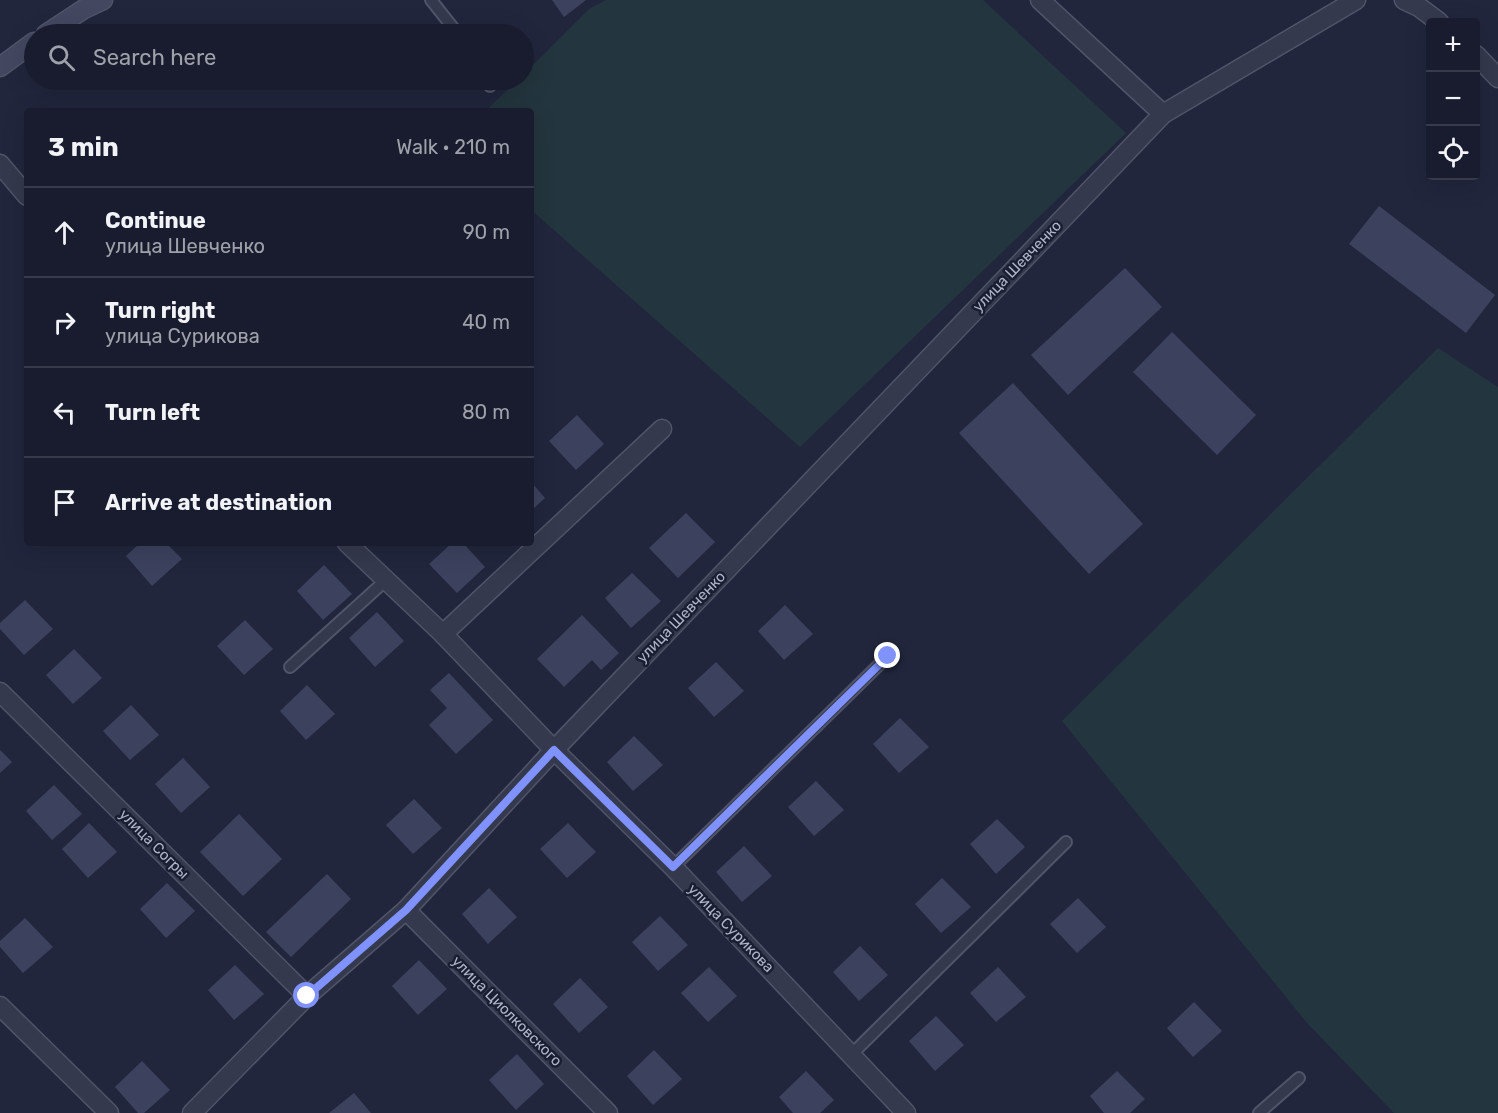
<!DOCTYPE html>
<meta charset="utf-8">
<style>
:root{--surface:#191c2e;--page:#26293a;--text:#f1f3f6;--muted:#9fa1aa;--line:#373a4a}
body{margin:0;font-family:Rubik,sans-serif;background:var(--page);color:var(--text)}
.controls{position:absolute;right:18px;top:18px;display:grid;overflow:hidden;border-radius:6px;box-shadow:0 6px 24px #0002}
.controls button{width:54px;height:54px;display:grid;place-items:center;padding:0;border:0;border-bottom:2px solid var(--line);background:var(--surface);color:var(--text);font:30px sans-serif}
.stop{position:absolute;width:18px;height:18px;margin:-14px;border:4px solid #7f92ff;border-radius:50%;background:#fff}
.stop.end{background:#7f92ff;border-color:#fff;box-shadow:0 2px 6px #0008}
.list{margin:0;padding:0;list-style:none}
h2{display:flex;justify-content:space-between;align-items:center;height:78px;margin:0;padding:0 24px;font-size:26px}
h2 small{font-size:20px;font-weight:400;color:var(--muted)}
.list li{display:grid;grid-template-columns:39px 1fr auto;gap:18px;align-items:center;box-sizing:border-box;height:90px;padding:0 24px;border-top:2px solid var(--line)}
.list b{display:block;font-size:22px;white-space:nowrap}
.list p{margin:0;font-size:20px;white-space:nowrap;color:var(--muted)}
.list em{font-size:20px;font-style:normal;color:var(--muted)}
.icon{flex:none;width:33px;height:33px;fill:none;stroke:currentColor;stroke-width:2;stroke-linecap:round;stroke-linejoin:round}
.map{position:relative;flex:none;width:1498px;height:1113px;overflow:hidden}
.search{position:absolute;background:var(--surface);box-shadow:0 6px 24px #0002;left:24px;top:24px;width:510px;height:66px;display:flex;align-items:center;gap:15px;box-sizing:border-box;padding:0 21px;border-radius:33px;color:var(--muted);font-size:22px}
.panel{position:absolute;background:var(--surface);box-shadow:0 6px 24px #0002;left:24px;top:108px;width:510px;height:438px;border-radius:6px}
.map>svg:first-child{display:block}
</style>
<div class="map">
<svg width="1498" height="1113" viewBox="0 0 1498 1113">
<rect width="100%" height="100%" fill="#21263d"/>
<!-- green -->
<g fill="#23353e">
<polygon points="606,0 983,0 1126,133 800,447 531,210 531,111 485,111 518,80 524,80 524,74 589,9"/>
<polygon points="1438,348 1498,387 1498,1113 1394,1113 1307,1023 1062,721"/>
</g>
<!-- building -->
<g fill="#3c425e">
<polygon points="552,0 586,0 564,17"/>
<polygon points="1379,206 1495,295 1466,333 1349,244"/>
<polygon points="1125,268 1162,307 1068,395 1031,355"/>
<polygon points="1172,332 1256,415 1217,455 1133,372"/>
<polygon points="1013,383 1143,524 1089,574 959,433"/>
<polygon points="577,415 604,444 576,470 549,441"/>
<polygon points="531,482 545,498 531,511"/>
<polygon points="686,513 715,542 678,578 649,548"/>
<polygon points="140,543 166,543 182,559 152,586 126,556"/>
<polygon points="452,543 463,543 485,567 457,593 429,564"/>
<polygon points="324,565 352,594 323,620 297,591"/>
<polygon points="632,573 661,601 631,628 605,598"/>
<polygon points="25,600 53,629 24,655 0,629 0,623"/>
<polygon points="785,605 813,634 784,660 758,631"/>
<polygon points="377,612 404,641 375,667 349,638"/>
<polygon points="582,615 619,653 601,670 592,660 564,687 537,659"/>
<polygon points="245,620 273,649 244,675 217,646"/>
<polygon points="74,649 102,678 73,704 46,675"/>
<polygon points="716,662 744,691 714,717 688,688"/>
<polygon points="449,673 493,720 456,754 429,725 447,708 430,690"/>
<polygon points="307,685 335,714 306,740 280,711"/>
<polygon points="131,705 159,735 130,760 103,731"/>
<polygon points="900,718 929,747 899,773 873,744"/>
<polygon points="634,736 663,765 633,791 607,762"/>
<polygon points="0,750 12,762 0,773"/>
<polygon points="183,758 210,787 181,813 155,784"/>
<polygon points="816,781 844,810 814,836 788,807"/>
<polygon points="54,785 82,814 52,840 26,811"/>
<polygon points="414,799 442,828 413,854 386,825"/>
<polygon points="239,814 282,859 243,896 200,852"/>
<polygon points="997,819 1025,847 996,874 970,844"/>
<polygon points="89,823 117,852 88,878 62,849"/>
<polygon points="568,823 596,852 567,878 540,849"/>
<polygon points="744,846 772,876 742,902 716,872"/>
<polygon points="327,874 351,899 291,957 266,932"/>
<polygon points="942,878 971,907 941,933 915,904"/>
<polygon points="167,883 195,911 166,938 140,909"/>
<polygon points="489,888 517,917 488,944 462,914"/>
<polygon points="1078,898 1106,927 1077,953 1050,924"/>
<polygon points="660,916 688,945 658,971 632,942"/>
<polygon points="25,918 53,947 23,973 0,947 0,941"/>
<polygon points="860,946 888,975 859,1001 833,972"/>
<polygon points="419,960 447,989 418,1015 392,986"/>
<polygon points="235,965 264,994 234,1020 208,990"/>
<polygon points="709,967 737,996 708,1022 681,993"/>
<polygon points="998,967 1026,997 996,1022 970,993"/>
<polygon points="580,978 608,1007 579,1033 553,1004"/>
<polygon points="1194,1002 1222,1031 1193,1057 1167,1028"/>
<polygon points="936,1016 964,1045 935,1071 909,1041"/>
<polygon points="654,1050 682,1079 653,1105 627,1076"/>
<polygon points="517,1054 544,1084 516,1110 489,1080"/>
<polygon points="142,1061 170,1090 144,1113 138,1113 115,1087"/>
<polygon points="806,1071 834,1100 820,1113 793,1113 779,1097"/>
<polygon points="1117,1071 1145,1099 1130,1113 1104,1113 1090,1096"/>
<polygon points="354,1093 371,1113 329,1113"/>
</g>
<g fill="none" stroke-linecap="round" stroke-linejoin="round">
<defs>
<g id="lane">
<polyline points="431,0 458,34"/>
<polyline points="486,80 490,86"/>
<polyline points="290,667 385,581"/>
<polyline points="673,867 888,656"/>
<polyline points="852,1054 1066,842"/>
<polyline points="1259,1113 1299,1078"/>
</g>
<g id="street">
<polyline points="1040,0 1163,114"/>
<polyline points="1404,0 1419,7 1439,22"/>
<polyline points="1476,55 1498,78"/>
<polyline points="0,164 27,196"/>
<polyline points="347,543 443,634 554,750 673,867 906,1113"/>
<polyline points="443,634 662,429"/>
<polyline points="0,692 307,996"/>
<polyline points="406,910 608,1113"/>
<polyline points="0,1006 109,1113"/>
<polyline points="192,1113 307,996 406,910 554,750 1163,114 1356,0"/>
</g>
<g id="secondary">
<polyline points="46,34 84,9 103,0"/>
<polyline points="0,67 34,42"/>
</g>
</defs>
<!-- lane casing -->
<use href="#lane" stroke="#505468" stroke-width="14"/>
<!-- street casing -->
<use href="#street" stroke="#505468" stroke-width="21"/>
<!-- secondary casing -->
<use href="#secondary" stroke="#505468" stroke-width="21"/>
<!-- lane -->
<use href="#lane" stroke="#35394d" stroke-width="10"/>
<!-- street -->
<use href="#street" stroke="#35394d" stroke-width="18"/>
<!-- secondary -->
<use href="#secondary" stroke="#434760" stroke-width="18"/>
</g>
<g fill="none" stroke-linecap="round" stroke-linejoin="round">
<!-- route -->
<polyline stroke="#7f92ff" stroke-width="8" points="307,996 406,910 554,750 673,867 888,656"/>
</g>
<g text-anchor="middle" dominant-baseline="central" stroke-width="5" stroke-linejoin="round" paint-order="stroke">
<!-- street labels -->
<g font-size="15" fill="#b0b4c9" stroke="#1a1e32">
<text transform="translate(1017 266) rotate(-46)">улица Шевченко</text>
<text transform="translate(681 617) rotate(-46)">улица Шевченко</text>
<text transform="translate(154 844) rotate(45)">улица Согры</text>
<text transform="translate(731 928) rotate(46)">улица Сурикова</text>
<text transform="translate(507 1011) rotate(45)">улица Циолковского</text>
</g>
</g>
</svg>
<div class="controls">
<button>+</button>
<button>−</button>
<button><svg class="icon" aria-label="locate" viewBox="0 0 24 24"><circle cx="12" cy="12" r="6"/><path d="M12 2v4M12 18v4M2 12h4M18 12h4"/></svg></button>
</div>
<div class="stop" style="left:307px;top:996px"></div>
<div class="stop end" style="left:888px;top:656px"></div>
<div class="search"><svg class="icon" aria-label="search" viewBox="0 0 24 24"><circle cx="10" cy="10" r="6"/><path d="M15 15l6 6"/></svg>Search here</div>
<section class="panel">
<h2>3 min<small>Walk · 210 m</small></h2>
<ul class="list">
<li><svg class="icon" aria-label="ahead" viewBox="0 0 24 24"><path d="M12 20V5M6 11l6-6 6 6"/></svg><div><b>Continue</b><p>улица Шевченко</p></div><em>90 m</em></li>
<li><svg class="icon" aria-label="right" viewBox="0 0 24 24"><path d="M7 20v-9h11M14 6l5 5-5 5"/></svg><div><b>Turn right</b><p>улица Сурикова</p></div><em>40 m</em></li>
<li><svg class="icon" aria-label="left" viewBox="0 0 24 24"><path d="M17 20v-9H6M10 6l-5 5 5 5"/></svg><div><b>Turn left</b></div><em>80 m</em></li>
<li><svg class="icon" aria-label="arrive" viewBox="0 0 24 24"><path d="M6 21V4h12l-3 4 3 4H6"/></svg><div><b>Arrive at destination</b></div></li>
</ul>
</section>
</div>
